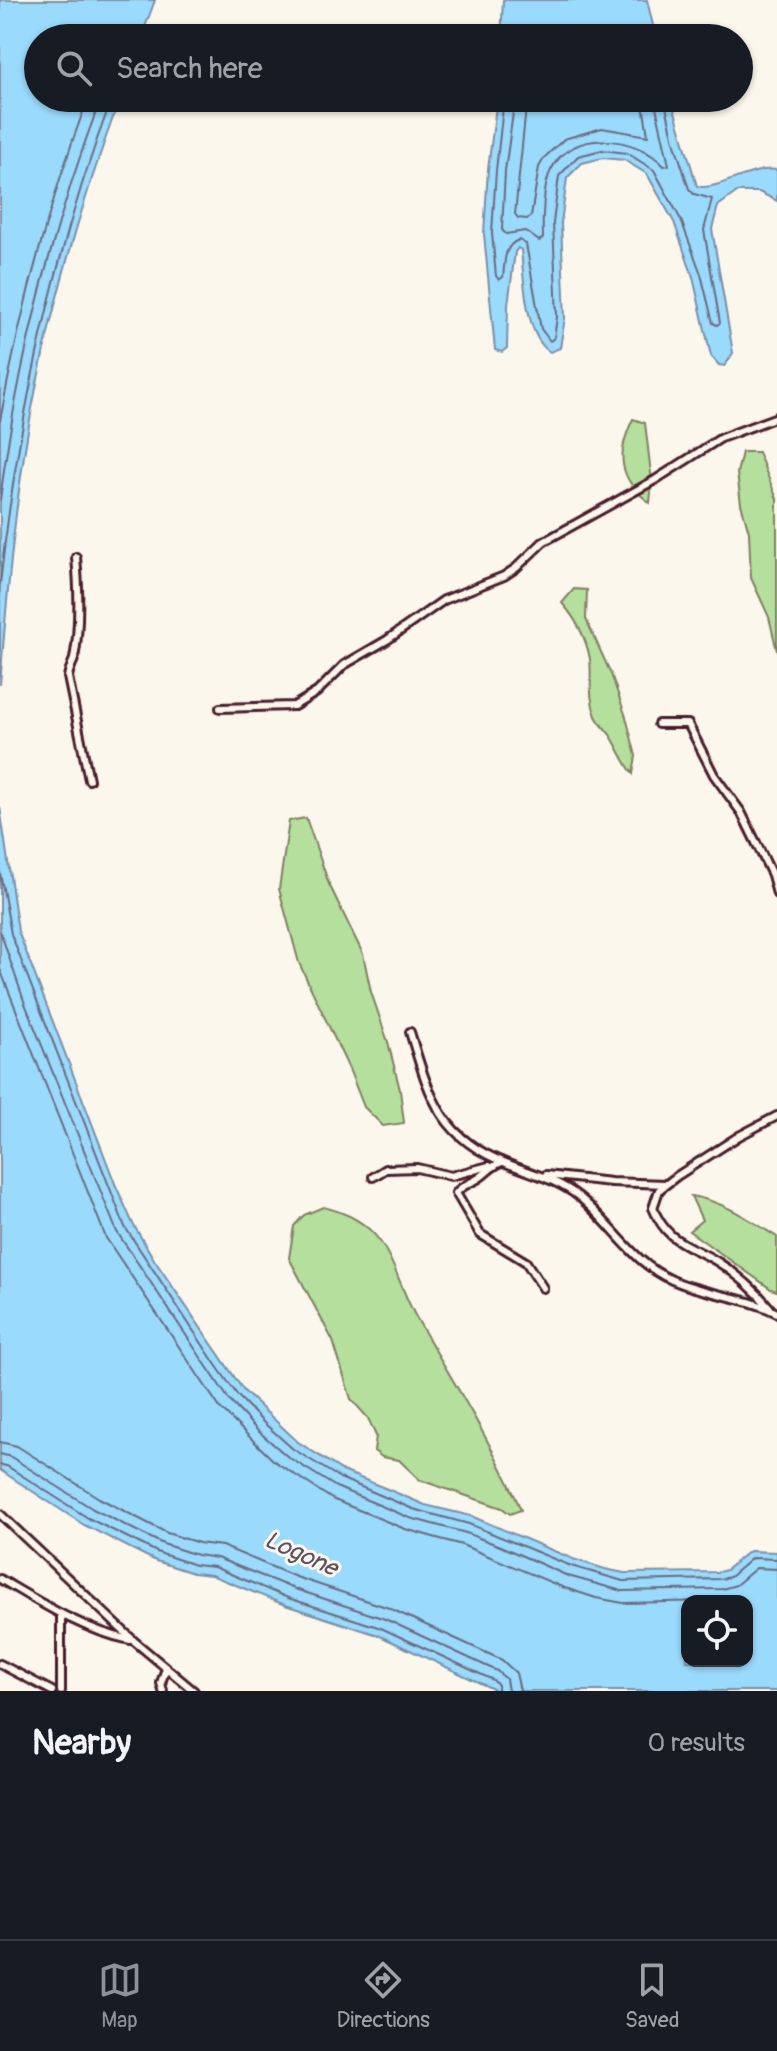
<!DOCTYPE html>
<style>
:root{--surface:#171b24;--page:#20242c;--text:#f1f3f6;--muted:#9ea1a6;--line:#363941;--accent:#8c9099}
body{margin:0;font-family:Pangolin,sans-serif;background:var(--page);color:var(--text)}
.controls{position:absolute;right:24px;bottom:24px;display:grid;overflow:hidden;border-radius:16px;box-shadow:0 2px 6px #0004}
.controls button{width:72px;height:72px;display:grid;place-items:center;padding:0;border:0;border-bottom:2px solid var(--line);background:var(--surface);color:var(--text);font:40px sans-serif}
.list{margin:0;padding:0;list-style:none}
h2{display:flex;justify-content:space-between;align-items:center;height:104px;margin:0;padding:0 32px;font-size:34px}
h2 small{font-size:26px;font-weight:400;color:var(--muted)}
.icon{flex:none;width:44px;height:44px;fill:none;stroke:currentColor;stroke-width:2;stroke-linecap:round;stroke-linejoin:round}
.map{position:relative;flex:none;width:777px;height:1691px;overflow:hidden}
.search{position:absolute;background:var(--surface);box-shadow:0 2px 6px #0004;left:24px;right:24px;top:24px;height:88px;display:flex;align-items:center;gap:20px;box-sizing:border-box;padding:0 28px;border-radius:44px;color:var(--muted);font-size:30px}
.sheet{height:248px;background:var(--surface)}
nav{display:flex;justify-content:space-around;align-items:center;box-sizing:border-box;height:112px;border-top:2px solid var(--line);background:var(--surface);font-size:22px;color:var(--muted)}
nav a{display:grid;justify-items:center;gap:4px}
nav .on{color:var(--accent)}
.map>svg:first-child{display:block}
</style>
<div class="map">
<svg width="777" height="1691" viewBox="0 0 777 1691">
<rect width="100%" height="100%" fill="#fbf7ec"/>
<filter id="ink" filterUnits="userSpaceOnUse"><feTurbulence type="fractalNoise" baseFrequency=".0125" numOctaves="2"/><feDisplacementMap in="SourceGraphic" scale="16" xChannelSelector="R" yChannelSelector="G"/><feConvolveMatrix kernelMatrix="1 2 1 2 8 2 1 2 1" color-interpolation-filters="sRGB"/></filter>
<g filter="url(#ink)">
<!-- green -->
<g fill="#b5df9c" stroke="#807f64" stroke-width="2">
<path d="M633,419l12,4 7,59 -2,21c-32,-24 -34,-49 -17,-84z"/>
<polygon points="742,452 758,452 777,499 777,651 769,617 751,578 749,532 741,504 737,473"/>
<path d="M574,589l13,1 -1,29 25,55 15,43 10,39 -3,18c-9,-12 -14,-25 -22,-38 -5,-7 -12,-13 -15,-20 -8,-19 -4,-38 -6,-57 -4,-22 -14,-40 -28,-56z"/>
<polygon points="306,818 329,884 363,954 371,992 388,1042 400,1090 404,1123 383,1126 364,1107 349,1069 299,963 279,889 289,821"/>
<path d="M691,1196c32,5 59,24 86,41v54l-6,-2 -82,-58 13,-11z"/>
<path d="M323,1207c22,5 42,14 56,33 15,19 24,55 37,77 36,63 76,125 105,193l-11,4 -8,-6 -82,-28 -21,-20 -17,-3 -8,-6 2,-15 -8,-18 -17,-19 -18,-58 -44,-83 5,-32 10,-11z"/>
</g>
<!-- water -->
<g fill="#9adafc" stroke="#7a8fa8" stroke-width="2" fill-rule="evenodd">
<path d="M0,0h155l-14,38h-103v60h82c-42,114 -79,243 -97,364 -11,74 -17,148 -23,223z"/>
<polygon points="503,0 647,0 656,38 501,38"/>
<path d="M497,98h174l26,88c19,6 54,-20 80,-16v31l-18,-9h-22l-19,14 -6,23 21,124 -8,13 -6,-1 -8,-9 -18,-79 -19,-55 -27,-48 -23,-14 -21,-2 -21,5 -15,15 -6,45 4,95 -5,30 -10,4c-25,-15 -26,-74 -29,-102l-3,-2 -3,4 -7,53 -1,43 -5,4 -7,-2 -11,-116 4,-65z"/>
<path d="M0,807l18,124 98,255 17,38 22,37 89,130 54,51 45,29 49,20 33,14 46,11 102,43 32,10 19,4 95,-1 7,-2 23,-19 28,1v139h-280l-119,-56 -93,-30 -74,-30 -18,-2 -37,-12 -72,-36 -84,-55zM747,1601v60h-60v-60z"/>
</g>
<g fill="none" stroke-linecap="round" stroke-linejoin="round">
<!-- shore -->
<g stroke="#6a6a7f" stroke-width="2">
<path d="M504,98l-8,72 -4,63 4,43 3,4 4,-3c2,-14 0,-32 16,-37l7,4 15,85 9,12 4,-3 3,-21 -4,-94 6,-47 19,-20 24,-6 25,3 27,17 27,50 20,54 12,49 4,2 3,-2 -16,-93 8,-31 -18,-5 -5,-5 -15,-48 -10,-43"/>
<path d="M515,98l-10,73 -3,59 4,4 19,-3 14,10 4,-3c-1,-17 0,-53 8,-68 21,-43 86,-34 113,-4l5,-1 -15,-67"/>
<polyline points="527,98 515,214 518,218 527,219 531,216 539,167 545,157 564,139 602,128 648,136 642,98"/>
<path d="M0,421c20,-109 49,-219 88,-323"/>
<path d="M0,500c17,-136 53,-274 101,-402"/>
<path d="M0,584c18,-166 53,-330 112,-486"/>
<polyline points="0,872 11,934 125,1227 216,1365 238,1396 264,1423 293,1449 340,1478 413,1509 469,1524 571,1566 623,1581 721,1579 730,1577 752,1558 777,1559"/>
<polyline points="0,931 24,1001 117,1232 230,1401 257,1430 288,1457 336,1487 410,1518 466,1533 500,1546 568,1576 622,1591 722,1589 736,1585 756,1568 777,1569"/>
<polyline points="0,969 106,1238 220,1408 274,1461 332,1499 405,1529 462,1545 562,1587 596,1598 623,1603 712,1601"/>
<polyline points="0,1442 17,1446 99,1498 167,1533 199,1543 222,1546 296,1577 389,1608 502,1660 516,1673 520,1691"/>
<polyline points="0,1454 11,1457 93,1509 163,1544 197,1555 217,1558 292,1588 385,1619 497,1671 506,1679 508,1691"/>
<polyline points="0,1465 7,1466 88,1518 159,1553 195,1565 214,1567 288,1598 381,1628 493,1680 498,1685 498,1691"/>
</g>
<defs>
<g id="street">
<path d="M76,557c3,33 4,69 -2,102 -2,6 -5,10 -6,18l21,103"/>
<polyline points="220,708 294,706 317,692 344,665 387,640 444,600 504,576 516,568 543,542 655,480 721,438 777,417"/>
<polyline points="658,724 688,724 714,775 741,812 772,875 777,894"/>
<path d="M410,1032c19,62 29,106 96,131 24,10 50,16 72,33 34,27 53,66 94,84 34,15 72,16 105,33"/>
<path d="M502,1162c-11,4 -14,10 -23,16 -9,6 -16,6 -23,15l24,41 46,28 17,26"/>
<polyline points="546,1175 611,1182 666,1184"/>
<polyline points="373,1177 386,1169 417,1168 451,1176 489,1166"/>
<path d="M770,1308c-14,-17 -33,-34 -52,-46 -31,-19 -50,-18 -65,-54l6,-18 18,-14 62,-40 38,-20"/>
<polyline points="0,1514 134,1641 194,1691"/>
<path d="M0,1579c41,24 83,51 130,61"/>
<polyline points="0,1664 52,1691"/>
<polyline points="61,1691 61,1614"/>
<polyline points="163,1691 161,1683 166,1668"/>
</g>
</defs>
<!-- street casing -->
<use href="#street" stroke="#4a1f2b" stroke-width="12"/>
<!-- street -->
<use href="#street" stroke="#fbf7ec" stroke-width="6"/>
</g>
</g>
<g text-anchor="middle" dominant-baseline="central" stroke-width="6" stroke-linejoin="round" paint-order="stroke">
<!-- water labels -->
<g font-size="24" font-style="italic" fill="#5e4e5f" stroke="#fbf7ec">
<text transform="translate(301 1554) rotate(24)">Logone</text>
</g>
</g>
</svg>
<div class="controls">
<button><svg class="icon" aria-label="locate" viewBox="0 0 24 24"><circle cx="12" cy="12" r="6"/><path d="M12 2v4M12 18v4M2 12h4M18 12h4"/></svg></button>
</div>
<div class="search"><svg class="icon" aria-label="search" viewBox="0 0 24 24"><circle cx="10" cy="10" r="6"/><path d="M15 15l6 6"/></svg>Search here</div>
</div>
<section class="sheet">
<h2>Nearby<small>0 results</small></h2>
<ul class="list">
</ul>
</section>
<nav>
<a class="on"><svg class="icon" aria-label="map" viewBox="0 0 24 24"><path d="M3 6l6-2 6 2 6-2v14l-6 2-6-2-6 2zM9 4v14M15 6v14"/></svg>Map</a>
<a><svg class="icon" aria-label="directions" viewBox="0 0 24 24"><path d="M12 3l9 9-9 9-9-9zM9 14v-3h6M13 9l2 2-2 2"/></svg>Directions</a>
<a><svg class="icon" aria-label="saved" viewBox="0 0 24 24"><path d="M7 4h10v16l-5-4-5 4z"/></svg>Saved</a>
</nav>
